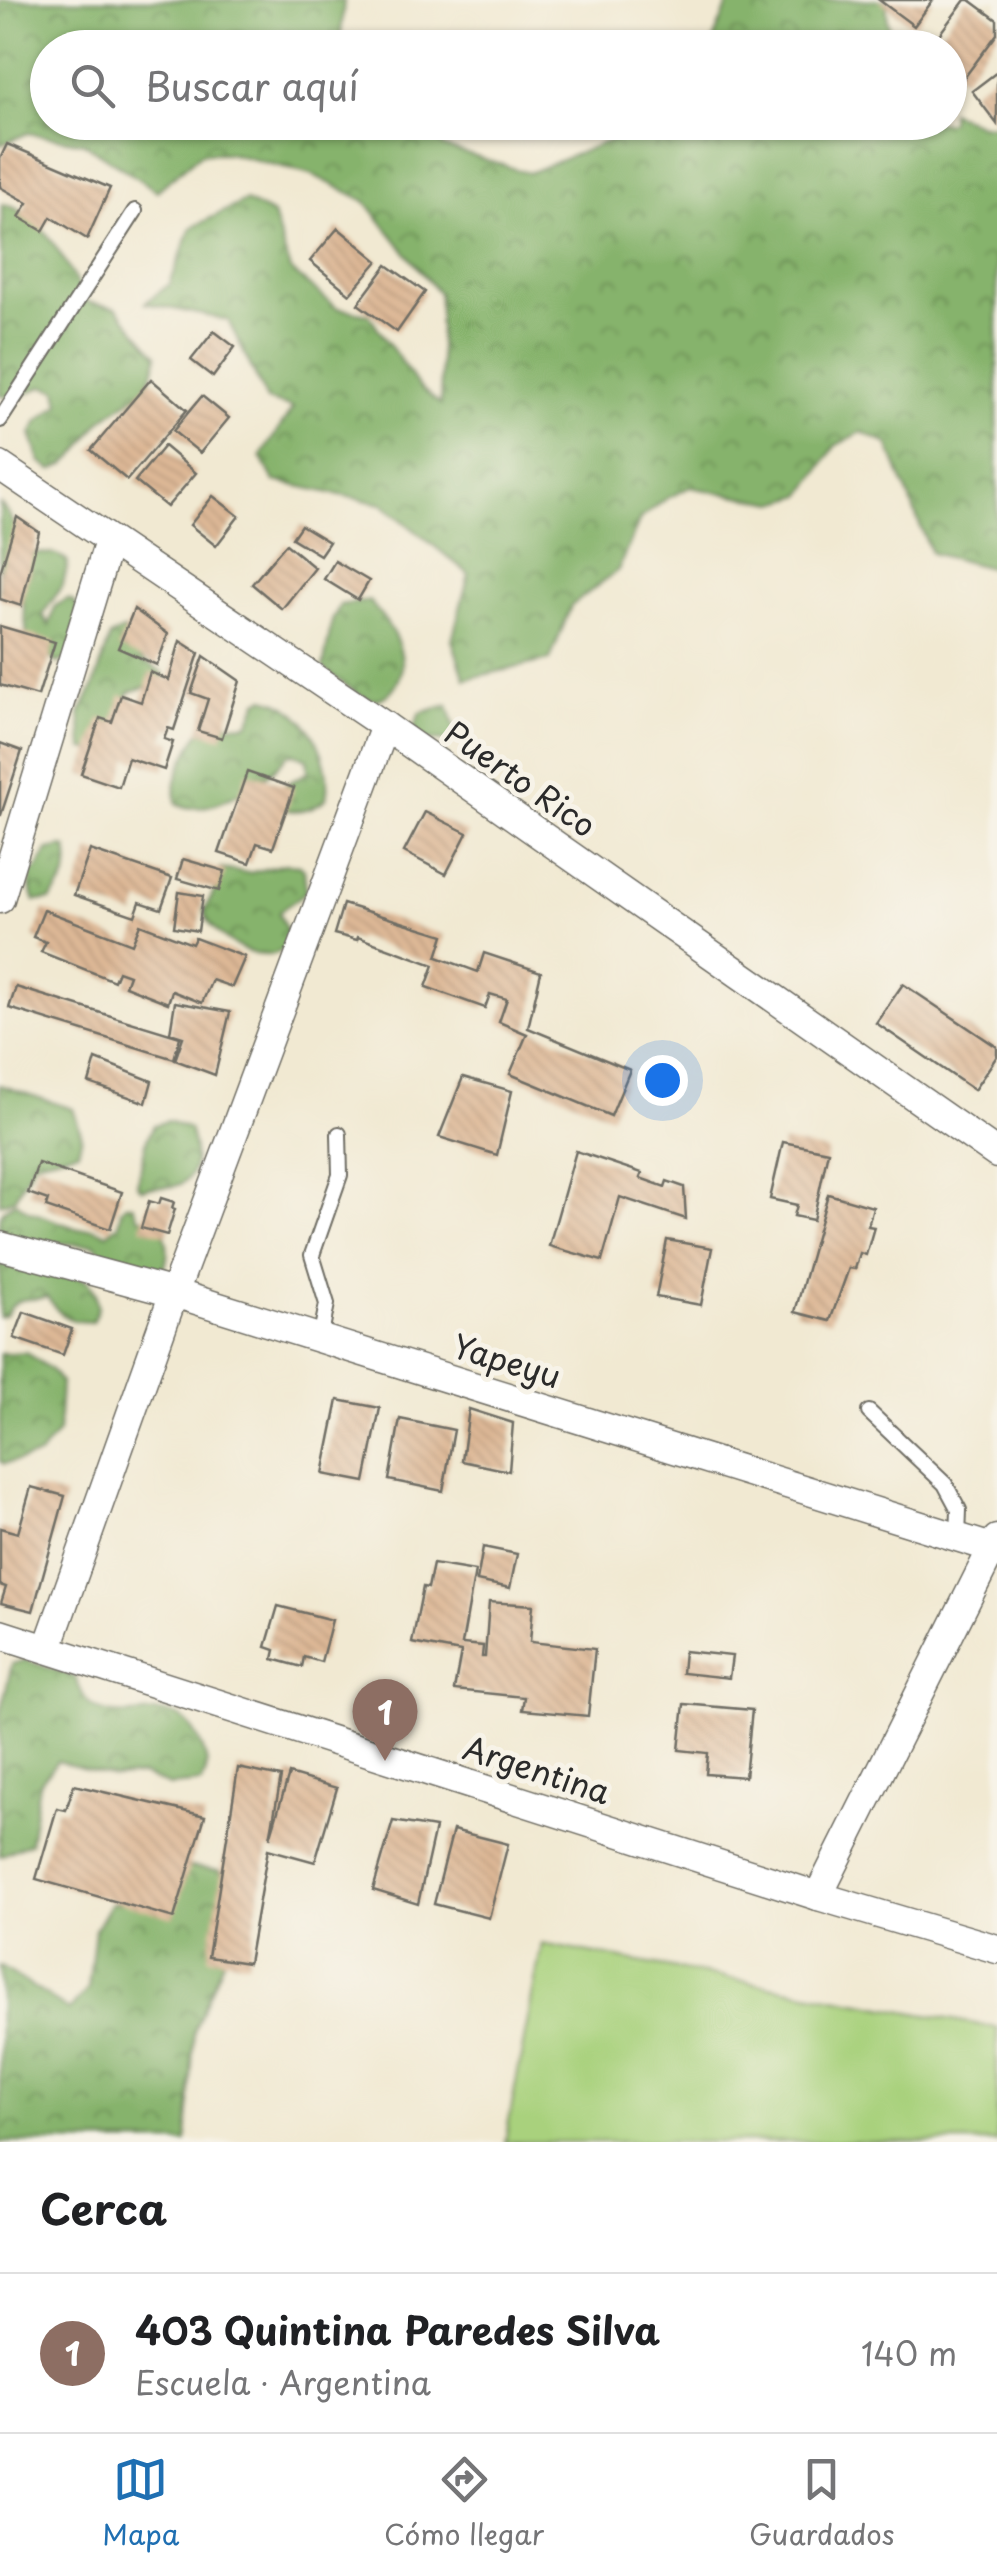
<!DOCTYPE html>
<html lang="es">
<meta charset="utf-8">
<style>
:root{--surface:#fff;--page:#f6f6f6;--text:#202124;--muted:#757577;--line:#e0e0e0;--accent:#1f6fb2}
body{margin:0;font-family:"Playpen Sans",sans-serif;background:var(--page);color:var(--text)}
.you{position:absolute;left:662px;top:1080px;width:35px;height:35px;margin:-25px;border:8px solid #fff;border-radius:50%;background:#1a73e8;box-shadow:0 0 0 15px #1a73e833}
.badge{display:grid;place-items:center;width:65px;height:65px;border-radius:50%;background:var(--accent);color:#fff;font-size:32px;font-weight:700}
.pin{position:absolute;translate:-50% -82px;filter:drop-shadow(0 2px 5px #0008)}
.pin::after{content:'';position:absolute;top:52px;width:35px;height:30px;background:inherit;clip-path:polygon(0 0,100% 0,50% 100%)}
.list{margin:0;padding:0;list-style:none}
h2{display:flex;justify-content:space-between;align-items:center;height:130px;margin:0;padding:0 40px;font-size:42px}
h2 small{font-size:32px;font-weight:400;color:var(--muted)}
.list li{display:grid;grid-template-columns:65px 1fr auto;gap:30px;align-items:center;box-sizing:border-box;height:160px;padding:0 40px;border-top:2px solid var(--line)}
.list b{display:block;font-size:38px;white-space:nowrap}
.list p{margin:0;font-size:32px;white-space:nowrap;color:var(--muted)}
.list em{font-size:32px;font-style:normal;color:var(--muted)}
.icon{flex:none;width:55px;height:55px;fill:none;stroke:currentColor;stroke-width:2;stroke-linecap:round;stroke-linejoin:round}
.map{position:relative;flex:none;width:997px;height:2142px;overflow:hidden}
.search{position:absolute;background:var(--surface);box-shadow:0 2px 8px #0004;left:30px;right:30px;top:30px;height:110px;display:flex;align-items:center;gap:25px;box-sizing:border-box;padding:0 35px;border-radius:55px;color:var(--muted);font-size:38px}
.sheet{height:290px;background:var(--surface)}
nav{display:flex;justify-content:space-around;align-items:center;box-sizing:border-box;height:140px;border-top:2px solid var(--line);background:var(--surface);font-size:28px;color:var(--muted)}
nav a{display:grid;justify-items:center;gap:5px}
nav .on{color:var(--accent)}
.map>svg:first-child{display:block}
</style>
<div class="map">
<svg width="997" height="2142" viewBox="0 0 997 2142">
<defs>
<pattern id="forest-crowns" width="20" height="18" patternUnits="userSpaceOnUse" patternTransform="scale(2.5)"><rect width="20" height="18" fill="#86b36c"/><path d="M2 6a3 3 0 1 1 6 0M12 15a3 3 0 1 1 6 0" fill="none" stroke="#6e9259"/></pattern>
<pattern id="building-back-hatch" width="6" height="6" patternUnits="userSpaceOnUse" patternTransform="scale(2.5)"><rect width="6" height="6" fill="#ddb896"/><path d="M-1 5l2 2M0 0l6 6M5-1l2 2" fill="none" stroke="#be9e81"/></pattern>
</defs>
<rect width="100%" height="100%" fill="#f7f3e8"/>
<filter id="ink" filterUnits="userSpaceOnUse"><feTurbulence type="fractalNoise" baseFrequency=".01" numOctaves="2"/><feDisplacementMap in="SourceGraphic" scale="20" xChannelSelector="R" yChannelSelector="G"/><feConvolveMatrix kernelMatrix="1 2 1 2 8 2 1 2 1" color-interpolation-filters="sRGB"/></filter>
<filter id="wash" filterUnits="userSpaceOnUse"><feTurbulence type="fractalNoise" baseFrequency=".0048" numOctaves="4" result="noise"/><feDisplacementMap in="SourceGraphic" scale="40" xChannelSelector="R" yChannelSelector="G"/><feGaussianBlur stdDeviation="2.25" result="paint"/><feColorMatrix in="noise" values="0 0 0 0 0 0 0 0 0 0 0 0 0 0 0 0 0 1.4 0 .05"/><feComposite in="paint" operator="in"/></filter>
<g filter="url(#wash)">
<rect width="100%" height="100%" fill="#f1e9d2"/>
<!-- green -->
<polygon fill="#a9d17d" stroke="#6a7e54" stroke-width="2.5" points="542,1944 997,2028 997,2142 505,2142"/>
<!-- forest -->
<g fill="url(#forest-crowns)" stroke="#586f4c" stroke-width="2.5">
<polygon points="0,0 344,0 340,47 48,48 48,122 428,123 443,147 529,173 613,139 637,123 950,122 950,111 980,125 997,125 997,570 931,553 888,444 862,432 835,446 803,495 776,503 690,487 666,499 640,519 618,570 571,606 550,660 465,679 452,640 469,574 382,504 274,481 261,456 293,408 267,400 228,320 145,303 170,284 191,228 245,201 273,215 290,270 337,308 368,314 419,387 441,405 439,294 365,201 311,174 228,153 201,153 157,191 84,143 28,133 0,145"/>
<polygon points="730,0 886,0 888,23 899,47 710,48"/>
<path d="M2,204c44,9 64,62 85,98l30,6 40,47c-4,40 -30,43 -55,65 -18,18 -23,42 -50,50l-12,-9 -9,-27 7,-13 22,-17 -3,-14 -14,-4 -27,12 -16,-3z"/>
<path d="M0,504c15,12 14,34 31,49 12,1 29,-2 37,10l-5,22 -20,29 6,12 6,-20 13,-7 7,4 3,7 -7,48 -14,5 -30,-27 -7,-65 -20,20z"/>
<path d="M369,601c20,22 49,61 22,90 -5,6 -14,10 -21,8 -15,-4 -34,-22 -47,-31l9,-47 8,-16z"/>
<polygon points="123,630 131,631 143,661 162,672 165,679 156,692 144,687 130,692 97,751 83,749 80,714 94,686 110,637"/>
<path d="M264,698c42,6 70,61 62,101 -12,9 -26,15 -41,10l-3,-22 26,-15 -1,-13 -13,-5 -7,1c-14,23 -87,69 -111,47 0,-8 -2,-18 1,-24 3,-12 22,-51 32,-54 14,-4 27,4 40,-1l9,-22z"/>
<polygon points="448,705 456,732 446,741 418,740 414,728 420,713"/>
<path d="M63,847l4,1c5,24 -2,35 -17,52l-15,1 -5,-13 1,-15 6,-4 11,-19z"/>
<path d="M285,864l15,1 4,4 2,22c-9,11 -21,13 -27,22l12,27c-18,36 -80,0 -87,-30l11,-20 5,-21 29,4z"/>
<polygon points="0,1085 73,1109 82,1136 78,1151 35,1161 14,1199 0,1204"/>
<path d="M168,1121l21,8c6,19 13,49 -14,57 -10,2 -22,0 -33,3l-5,-5 10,-45 7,-14z"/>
<path d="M16,1202l13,9 49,18 14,-1 15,5 12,-9 2,-14 4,-5h8l6,13c28,0 33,30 25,52 -22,4 -36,-3 -56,-9l-14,-17c-28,2 -52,-5 -79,-2l-15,-10c0,-18 0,-23 16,-30z"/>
<path d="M0,1263l18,6 29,-6 41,18 8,12 2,15 -6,14c-24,0 -31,-5 -45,-25 -21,5 -29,-4 -41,18l-6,2z"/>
<polygon points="26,1352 51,1370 61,1383 58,1432 39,1456 4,1464 0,1461 0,1354"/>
<path d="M25,1660l50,17c5,11 10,27 22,32 38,19 79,-23 104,36 7,15 8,23 1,38l-32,3 -28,-11 -29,2 -56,-16 -18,23 -9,59 -30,13v-142l12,-50z"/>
<polygon points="191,1867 219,1870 236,1896 238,1924 194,2031 187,2142 0,2142 0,1966 69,2010 88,1989 95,1930 110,1904 140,1898"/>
</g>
<g id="blocks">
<!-- building -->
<g fill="url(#building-back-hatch)">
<polygon points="879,0 933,0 914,26"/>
<polygon points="965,0 970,0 997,20 997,34 964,78 950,68 950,48 929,48"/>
<polygon points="997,72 997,124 972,91"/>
<polygon points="7,144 110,188 87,239 51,217 43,231 19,217 28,203 0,187 0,159"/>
<polygon points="338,228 378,261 350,294 310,261"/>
<polygon points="387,265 425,292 397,332 358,304"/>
<polygon points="214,331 235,347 213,377 191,360"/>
<polygon points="151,379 187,410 127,480 91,450"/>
<polygon points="202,396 229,418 200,453 173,431"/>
<polygon points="164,446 196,473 167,507 135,481"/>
<polygon points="213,496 239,516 216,546 190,525"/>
<polygon points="17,517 39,532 21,606 0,599 0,573"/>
<polygon points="301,525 329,542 320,555 292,538"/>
<polygon points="286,544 315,568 282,609 252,584"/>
<polygon points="335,561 369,581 358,600 324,579"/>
<polygon points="134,609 168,634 157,665 118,648"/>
<polygon points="0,626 55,642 38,696 0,685"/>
<polygon points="180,641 199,653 174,730 168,728 164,739 173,742 164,770 128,758 119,787 81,774 100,718 112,722 121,695 141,702 150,672 169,680"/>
<polygon points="204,656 240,681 222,738 198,731 208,699 191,693"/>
<polygon points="0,743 22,751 1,815 0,815"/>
<polygon points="247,772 294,788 273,848 257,843 250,863 219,853"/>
<polygon points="425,812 467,833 446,874 404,852"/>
<polygon points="90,850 172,878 161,909 140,902 135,916 74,895"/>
<polygon points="183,859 225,871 219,891 177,879"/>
<polygon points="179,892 203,896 198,931 174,927"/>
<polygon points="343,904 444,935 437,957 478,972 484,953 541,972 528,1028 630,1070 611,1116 510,1074 527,1034 499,1022 507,999 490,994 485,1008 426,987 434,965 358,937 357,940 334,934"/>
<polygon points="44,910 132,944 140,924 192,944 195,938 245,957 232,987 212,980 202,1003 172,991 168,1003 125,986 129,975 118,971 114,981 41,952 46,942 33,937"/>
<polygon points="903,984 997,1047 997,1056 974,1090 876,1023"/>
<polygon points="16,987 180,1037 174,1059 9,1008"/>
<polygon points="175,1002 230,1012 215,1075 175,1060 183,1037 170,1033"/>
<polygon points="96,1059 152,1081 146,1103 89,1083"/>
<polygon points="463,1077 512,1091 497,1155 439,1137"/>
<polygon points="783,1142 828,1151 813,1220 794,1216 797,1205 770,1199"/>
<polygon points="576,1151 642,1173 640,1178 665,1187 667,1181 684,1187 686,1219 620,1197 602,1261 549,1246"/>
<polygon points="38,1163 122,1192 110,1229 46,1207 48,1200 28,1193"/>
<polygon points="828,1194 873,1207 868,1226 874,1227 866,1255 860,1253 855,1269 849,1268 830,1321 795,1312"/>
<polygon points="161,1198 174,1202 172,1208 175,1209 167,1235 141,1228 149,1201 159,1204"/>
<polygon points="667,1240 712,1248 701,1305 656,1297"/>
<polygon points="24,1312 72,1329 63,1355 14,1338"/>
<polygon points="338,1400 380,1408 365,1482 323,1474"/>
<polygon points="469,1409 513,1423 509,1471 462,1461"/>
<polygon points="400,1419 454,1430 443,1491 389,1480"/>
<polygon points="31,1487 65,1496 33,1611 1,1603 6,1587 0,1585 0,1528 18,1533"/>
<polygon points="483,1547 517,1554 510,1588 477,1581"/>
<polygon points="433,1564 475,1571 462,1644 483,1646 482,1657 485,1657 489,1602 533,1605 530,1642 595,1649 588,1716 522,1710 524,1697 454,1690 461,1652 412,1643 423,1587 428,1588"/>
<polygon points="278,1606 332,1620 321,1662 304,1657 302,1667 273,1659 275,1650 266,1647"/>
<polygon points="684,1651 732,1656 729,1678 682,1673"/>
<polygon points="684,1704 752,1710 745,1777 706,1774 708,1753 679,1750"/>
<polygon points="238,1768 281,1777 270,1838 289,1774 337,1788 315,1862 268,1849 248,1963 208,1957"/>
<polygon points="74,1785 205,1816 174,1918 36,1879 57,1808 66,1810"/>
<polygon points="393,1821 435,1828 418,1904 373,1890"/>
<polygon points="453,1830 508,1844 489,1918 434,1904"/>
</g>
</g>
</g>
<g filter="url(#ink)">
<use href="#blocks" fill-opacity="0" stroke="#706e65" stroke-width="2.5"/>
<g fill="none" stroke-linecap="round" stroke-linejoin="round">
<defs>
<g id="lane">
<polyline points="0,420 135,211"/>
<polyline points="320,1339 327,1304 312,1255 340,1175 339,1134"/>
<polyline points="869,1412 945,1484 959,1510 958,1537"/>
</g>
<g id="street">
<polyline points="0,466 385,726 997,1154"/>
<polyline points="0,899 109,541"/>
<polyline points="0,1246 174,1293 992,1548"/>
<polyline points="0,1634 818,1896 997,1949"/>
<polyline points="48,1647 174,1293 385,726"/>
<polyline points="818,1896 997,1539"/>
</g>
</defs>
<!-- lane casing -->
<use href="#lane" stroke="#706e65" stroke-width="18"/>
<!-- street casing -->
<use href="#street" stroke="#706e65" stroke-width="31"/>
<!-- lane -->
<use href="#lane" stroke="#fff" stroke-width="14"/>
<!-- street -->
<use href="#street" stroke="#fff" stroke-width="28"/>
</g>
</g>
<g text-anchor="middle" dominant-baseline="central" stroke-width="10" stroke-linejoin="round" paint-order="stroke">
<!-- street labels -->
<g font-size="32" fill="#2b2b2b" stroke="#f7f3e8">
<text transform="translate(521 778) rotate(35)">Puerto Rico</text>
<text transform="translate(507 1360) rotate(17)">Yapeyu</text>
<text transform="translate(537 1769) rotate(18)">Argentina</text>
</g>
</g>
</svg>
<div class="you"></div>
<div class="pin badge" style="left:385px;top:1761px;background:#8d6e63">1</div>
<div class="search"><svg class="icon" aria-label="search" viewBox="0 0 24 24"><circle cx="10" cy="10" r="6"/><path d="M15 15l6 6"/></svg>Buscar aquí</div>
</div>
<section class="sheet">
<h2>Cerca<small></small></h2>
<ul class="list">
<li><span class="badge" style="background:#8d6e63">1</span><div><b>403 Quintina Paredes Silva</b><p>Escuela · Argentina</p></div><em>140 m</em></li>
</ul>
</section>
<nav>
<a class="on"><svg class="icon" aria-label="map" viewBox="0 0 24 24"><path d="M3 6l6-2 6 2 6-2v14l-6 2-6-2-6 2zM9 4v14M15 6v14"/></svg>Mapa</a>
<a><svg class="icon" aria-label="directions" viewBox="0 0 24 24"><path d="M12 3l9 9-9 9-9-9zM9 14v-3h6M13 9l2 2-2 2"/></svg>Cómo llegar</a>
<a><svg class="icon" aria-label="saved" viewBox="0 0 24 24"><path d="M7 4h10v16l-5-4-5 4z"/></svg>Guardados</a>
</nav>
